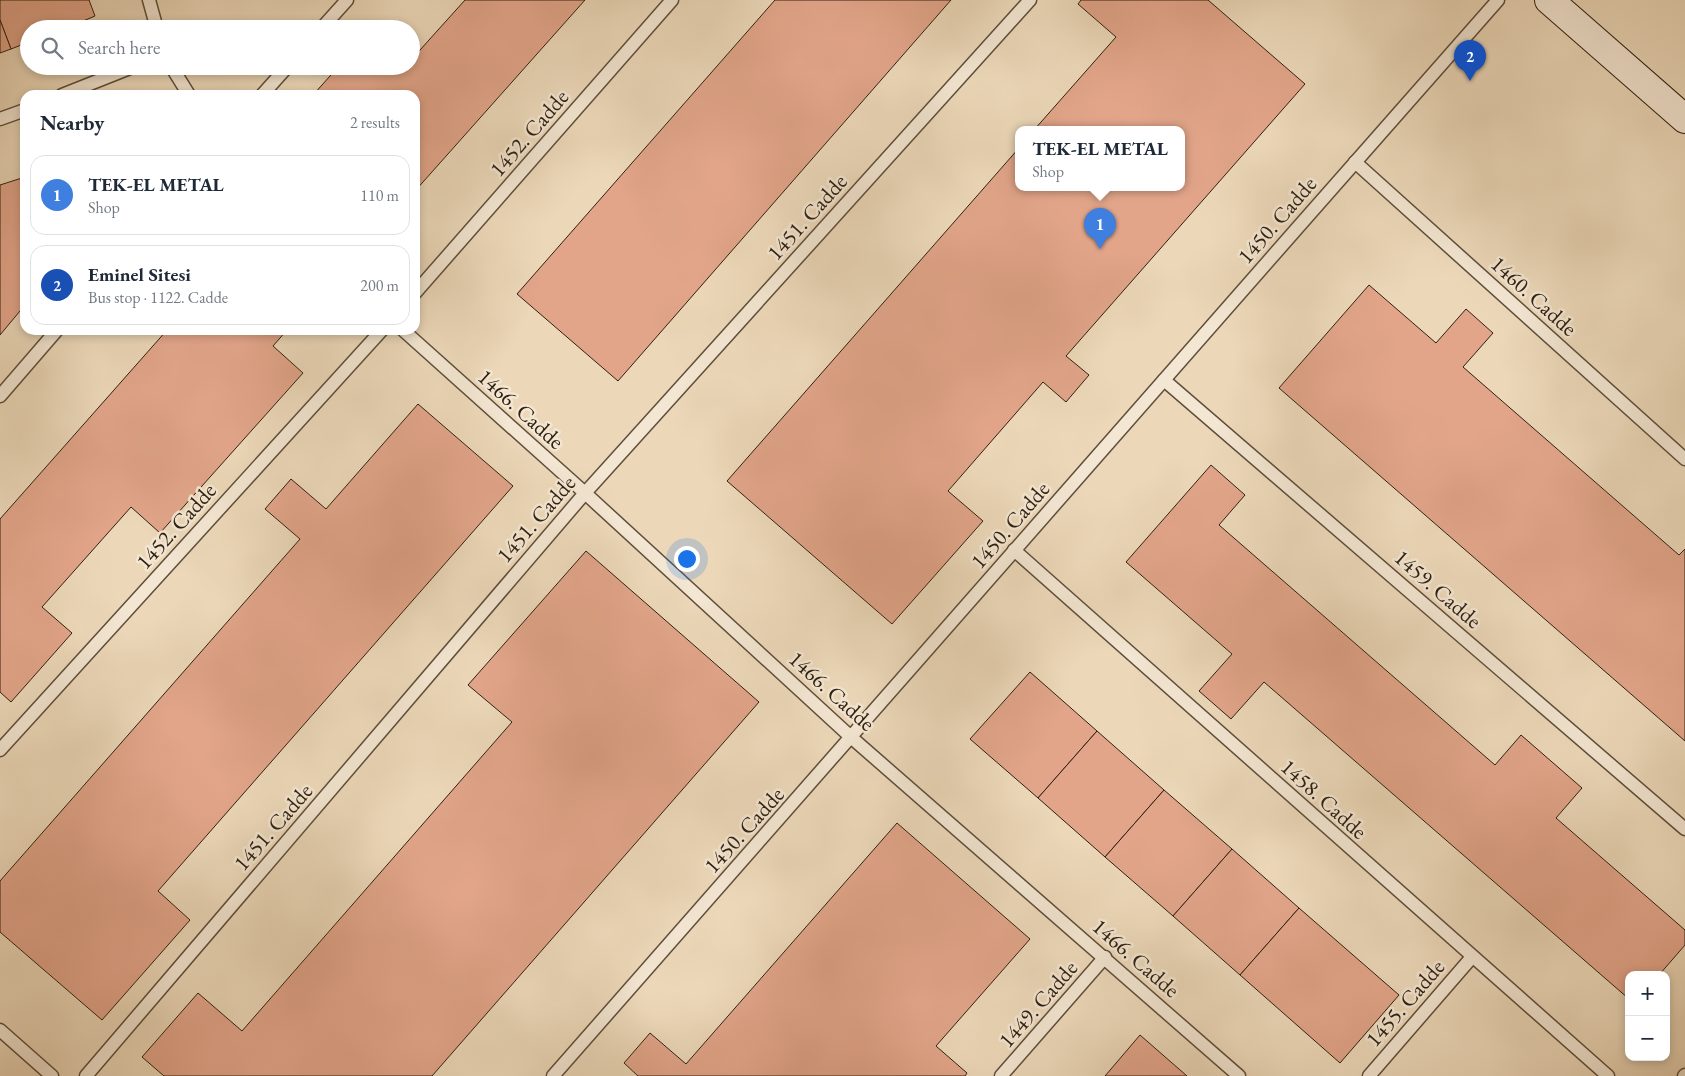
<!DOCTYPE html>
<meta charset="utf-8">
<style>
:root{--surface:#fff;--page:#f2f2f3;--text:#1f2937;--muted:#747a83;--line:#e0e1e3;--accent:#8f2418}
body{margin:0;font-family:"EB Garamond",serif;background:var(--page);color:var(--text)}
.controls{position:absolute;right:15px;bottom:15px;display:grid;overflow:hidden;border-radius:10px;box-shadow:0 2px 8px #0003}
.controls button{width:45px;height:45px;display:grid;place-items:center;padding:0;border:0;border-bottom:1px solid var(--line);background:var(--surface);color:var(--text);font:25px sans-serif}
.you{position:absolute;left:686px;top:558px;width:18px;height:18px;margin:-12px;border:4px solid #fff;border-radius:50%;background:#1a73e8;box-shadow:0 0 0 8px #1a73e833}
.badge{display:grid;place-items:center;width:32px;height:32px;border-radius:50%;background:var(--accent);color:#fff;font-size:16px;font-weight:700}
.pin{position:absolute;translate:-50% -41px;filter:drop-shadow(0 1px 2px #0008)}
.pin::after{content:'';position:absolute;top:26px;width:18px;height:15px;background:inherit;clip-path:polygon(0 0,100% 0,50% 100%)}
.popup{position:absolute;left:1015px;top:126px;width:170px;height:65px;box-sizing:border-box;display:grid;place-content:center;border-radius:10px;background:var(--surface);filter:drop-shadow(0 1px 4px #0005);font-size:16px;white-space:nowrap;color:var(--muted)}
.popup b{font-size:19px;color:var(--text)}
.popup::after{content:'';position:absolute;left:50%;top:100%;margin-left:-10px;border:10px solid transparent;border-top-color:var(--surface)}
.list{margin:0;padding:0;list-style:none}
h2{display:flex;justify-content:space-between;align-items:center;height:65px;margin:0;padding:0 20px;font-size:21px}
h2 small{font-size:16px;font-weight:400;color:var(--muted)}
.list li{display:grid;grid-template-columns:32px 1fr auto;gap:15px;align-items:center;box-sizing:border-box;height:80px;margin:0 10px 10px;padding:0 10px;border:1px solid var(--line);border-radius:15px}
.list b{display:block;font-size:19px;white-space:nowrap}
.list p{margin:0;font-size:16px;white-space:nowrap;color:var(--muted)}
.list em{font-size:16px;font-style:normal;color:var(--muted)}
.icon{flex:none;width:28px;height:28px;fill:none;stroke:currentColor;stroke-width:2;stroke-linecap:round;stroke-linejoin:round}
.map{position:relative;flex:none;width:1685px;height:1076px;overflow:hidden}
.search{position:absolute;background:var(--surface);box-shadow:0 2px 8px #0003;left:20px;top:20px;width:400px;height:55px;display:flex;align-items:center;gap:12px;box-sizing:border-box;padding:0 18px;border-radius:28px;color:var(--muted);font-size:19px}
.panel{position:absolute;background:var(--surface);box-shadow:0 2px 8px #0003;left:20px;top:90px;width:400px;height:245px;border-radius:15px}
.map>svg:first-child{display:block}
</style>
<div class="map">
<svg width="1685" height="1076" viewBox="0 0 1685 1076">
<rect width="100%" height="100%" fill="#ecd8b9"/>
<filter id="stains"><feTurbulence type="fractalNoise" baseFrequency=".004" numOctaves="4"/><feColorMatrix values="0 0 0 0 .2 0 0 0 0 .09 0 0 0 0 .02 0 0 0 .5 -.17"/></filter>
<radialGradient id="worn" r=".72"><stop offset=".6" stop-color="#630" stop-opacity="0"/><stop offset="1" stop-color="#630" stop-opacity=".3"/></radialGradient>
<!-- building -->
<g fill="#e2a58a" stroke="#2f2011">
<polygon points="0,0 89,0 95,16 64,29 29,29 29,42 11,49 0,20"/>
<polygon points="465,0 585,0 415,191 415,95 313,95 339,66 395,66 401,71 406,66 411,66 411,60"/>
<polygon points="775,0 951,0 618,381 517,294"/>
<polygon points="1081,0 1208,0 1305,84 1066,356 1089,375 1066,402 1043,382 948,491 983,521 892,624 727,481 1019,148 1019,188 1181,188 1181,130 1034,130 1116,37 1078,4"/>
<polygon points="0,20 11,49 0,53"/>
<polygon points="25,177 25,305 0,335 0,185"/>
<polygon points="1369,285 1436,343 1466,309 1493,333 1463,367 1679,555 1685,549 1685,741 1279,388"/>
<polygon points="167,330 287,330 273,346 303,373 160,533 131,507 42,607 72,633 11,702 0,692 0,519"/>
<polygon points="418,404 513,486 158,891 190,920 102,1020 0,932 0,881 300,539 265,509 291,479 326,509"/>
<polygon points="1211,465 1245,495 1219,525 1495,765 1521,735 1582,788 1556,818 1685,930 1685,945 1659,975 1629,975 1629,999 1264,682 1231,719 1199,691 1232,654 1126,562"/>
<polygon points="586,551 759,702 432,1076 164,1076 142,1057 198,993 242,1031 512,722 468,685"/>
<polygon points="1030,672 1097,731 1038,798 970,739"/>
<polygon points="1097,731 1164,790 1105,857 1038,798"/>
<polygon points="1164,790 1232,849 1173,916 1105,857"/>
<polygon points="897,823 1030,939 936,1046 967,1073 965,1076 638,1076 624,1063 650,1033 686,1064"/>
<polygon points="1232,849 1299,908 1240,975 1173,916"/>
<polygon points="1299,908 1399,995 1340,1063 1240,975"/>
<polygon points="1140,1035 1187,1076 1105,1076"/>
</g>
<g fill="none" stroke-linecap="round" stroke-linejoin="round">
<defs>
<g id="service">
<polyline points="149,0 157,29"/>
<polyline points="321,29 347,0"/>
<polyline points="171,66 189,95"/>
<polyline points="62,95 135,66"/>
<polyline points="262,95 288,66"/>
<polyline points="0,119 25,110"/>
<polyline points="1355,162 1685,459"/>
<polyline points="415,293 672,0"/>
<polyline points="403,330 585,493 852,738 1239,1076"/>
<polyline points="1164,380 1685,829"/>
<polyline points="0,396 57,330"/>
<polyline points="1014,550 1608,1076"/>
<polyline points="0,750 382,330"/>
<polyline points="0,1030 52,1076"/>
<polyline points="86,1076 585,493 1030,0"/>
<path d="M553,1076c316,-357 629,-718 945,-1076"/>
<polyline points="1001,1076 1105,957"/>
<polyline points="1369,1076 1472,957"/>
<polyline points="1684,1076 1685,1075"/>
</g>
<polyline id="secondary" points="1549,0 1685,119"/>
</defs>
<!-- service casing -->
<use href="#service" stroke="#5e4e3b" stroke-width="15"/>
<!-- secondary casing -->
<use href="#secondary" stroke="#2f2011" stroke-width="30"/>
<!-- service -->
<use href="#service" stroke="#f3e6d2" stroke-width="12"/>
<!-- secondary -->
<use href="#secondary" stroke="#f3e6d2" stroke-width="28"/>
</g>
<g text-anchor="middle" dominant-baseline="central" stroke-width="5" stroke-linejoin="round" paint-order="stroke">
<!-- street labels -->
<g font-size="22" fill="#2f2011" stroke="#f3e6d2">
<text transform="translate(529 133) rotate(-49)">1452. Cadde</text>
<text transform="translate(807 217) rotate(-48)">1451. Cadde</text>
<text transform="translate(1277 220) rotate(-49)">1450. Cadde</text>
<text transform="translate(1534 296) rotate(42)">1460. Cadde</text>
<text transform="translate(521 409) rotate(42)">1466. Cadde</text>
<text transform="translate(536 519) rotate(-49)">1451. Cadde</text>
<text transform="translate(1010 525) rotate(-49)">1450. Cadde</text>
<text transform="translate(176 526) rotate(-48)">1452. Cadde</text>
<text transform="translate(1438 589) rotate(41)">1459. Cadde</text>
<text transform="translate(832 691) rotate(42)">1466. Cadde</text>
<text transform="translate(1324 799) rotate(42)">1458. Cadde</text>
<text transform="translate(273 827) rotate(-49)">1451. Cadde</text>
<text transform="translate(744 830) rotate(-48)">1450. Cadde</text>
<text transform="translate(1136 958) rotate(41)">1466. Cadde</text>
<text transform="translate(1405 1003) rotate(-49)">1455. Cadde</text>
<text transform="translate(1038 1004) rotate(-49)">1449. Cadde</text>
</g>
</g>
<rect width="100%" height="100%" filter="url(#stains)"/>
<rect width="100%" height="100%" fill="url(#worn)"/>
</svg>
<div class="controls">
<button>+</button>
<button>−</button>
</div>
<div class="you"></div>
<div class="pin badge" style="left:1100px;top:249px;background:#3f7fe0">1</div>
<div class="popup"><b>TEK-EL METAL</b>Shop</div>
<div class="pin badge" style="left:1470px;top:81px;background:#1a4fb4">2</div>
<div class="search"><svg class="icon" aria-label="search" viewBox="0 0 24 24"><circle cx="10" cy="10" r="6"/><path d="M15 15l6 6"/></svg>Search here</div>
<section class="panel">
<h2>Nearby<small>2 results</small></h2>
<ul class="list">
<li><span class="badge" style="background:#3f7fe0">1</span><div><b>TEK-EL METAL</b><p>Shop</p></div><em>110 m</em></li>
<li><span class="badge" style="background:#1a4fb4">2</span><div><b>Eminel Sitesi</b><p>Bus stop · 1122. Cadde</p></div><em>200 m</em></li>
</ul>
</section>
</div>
